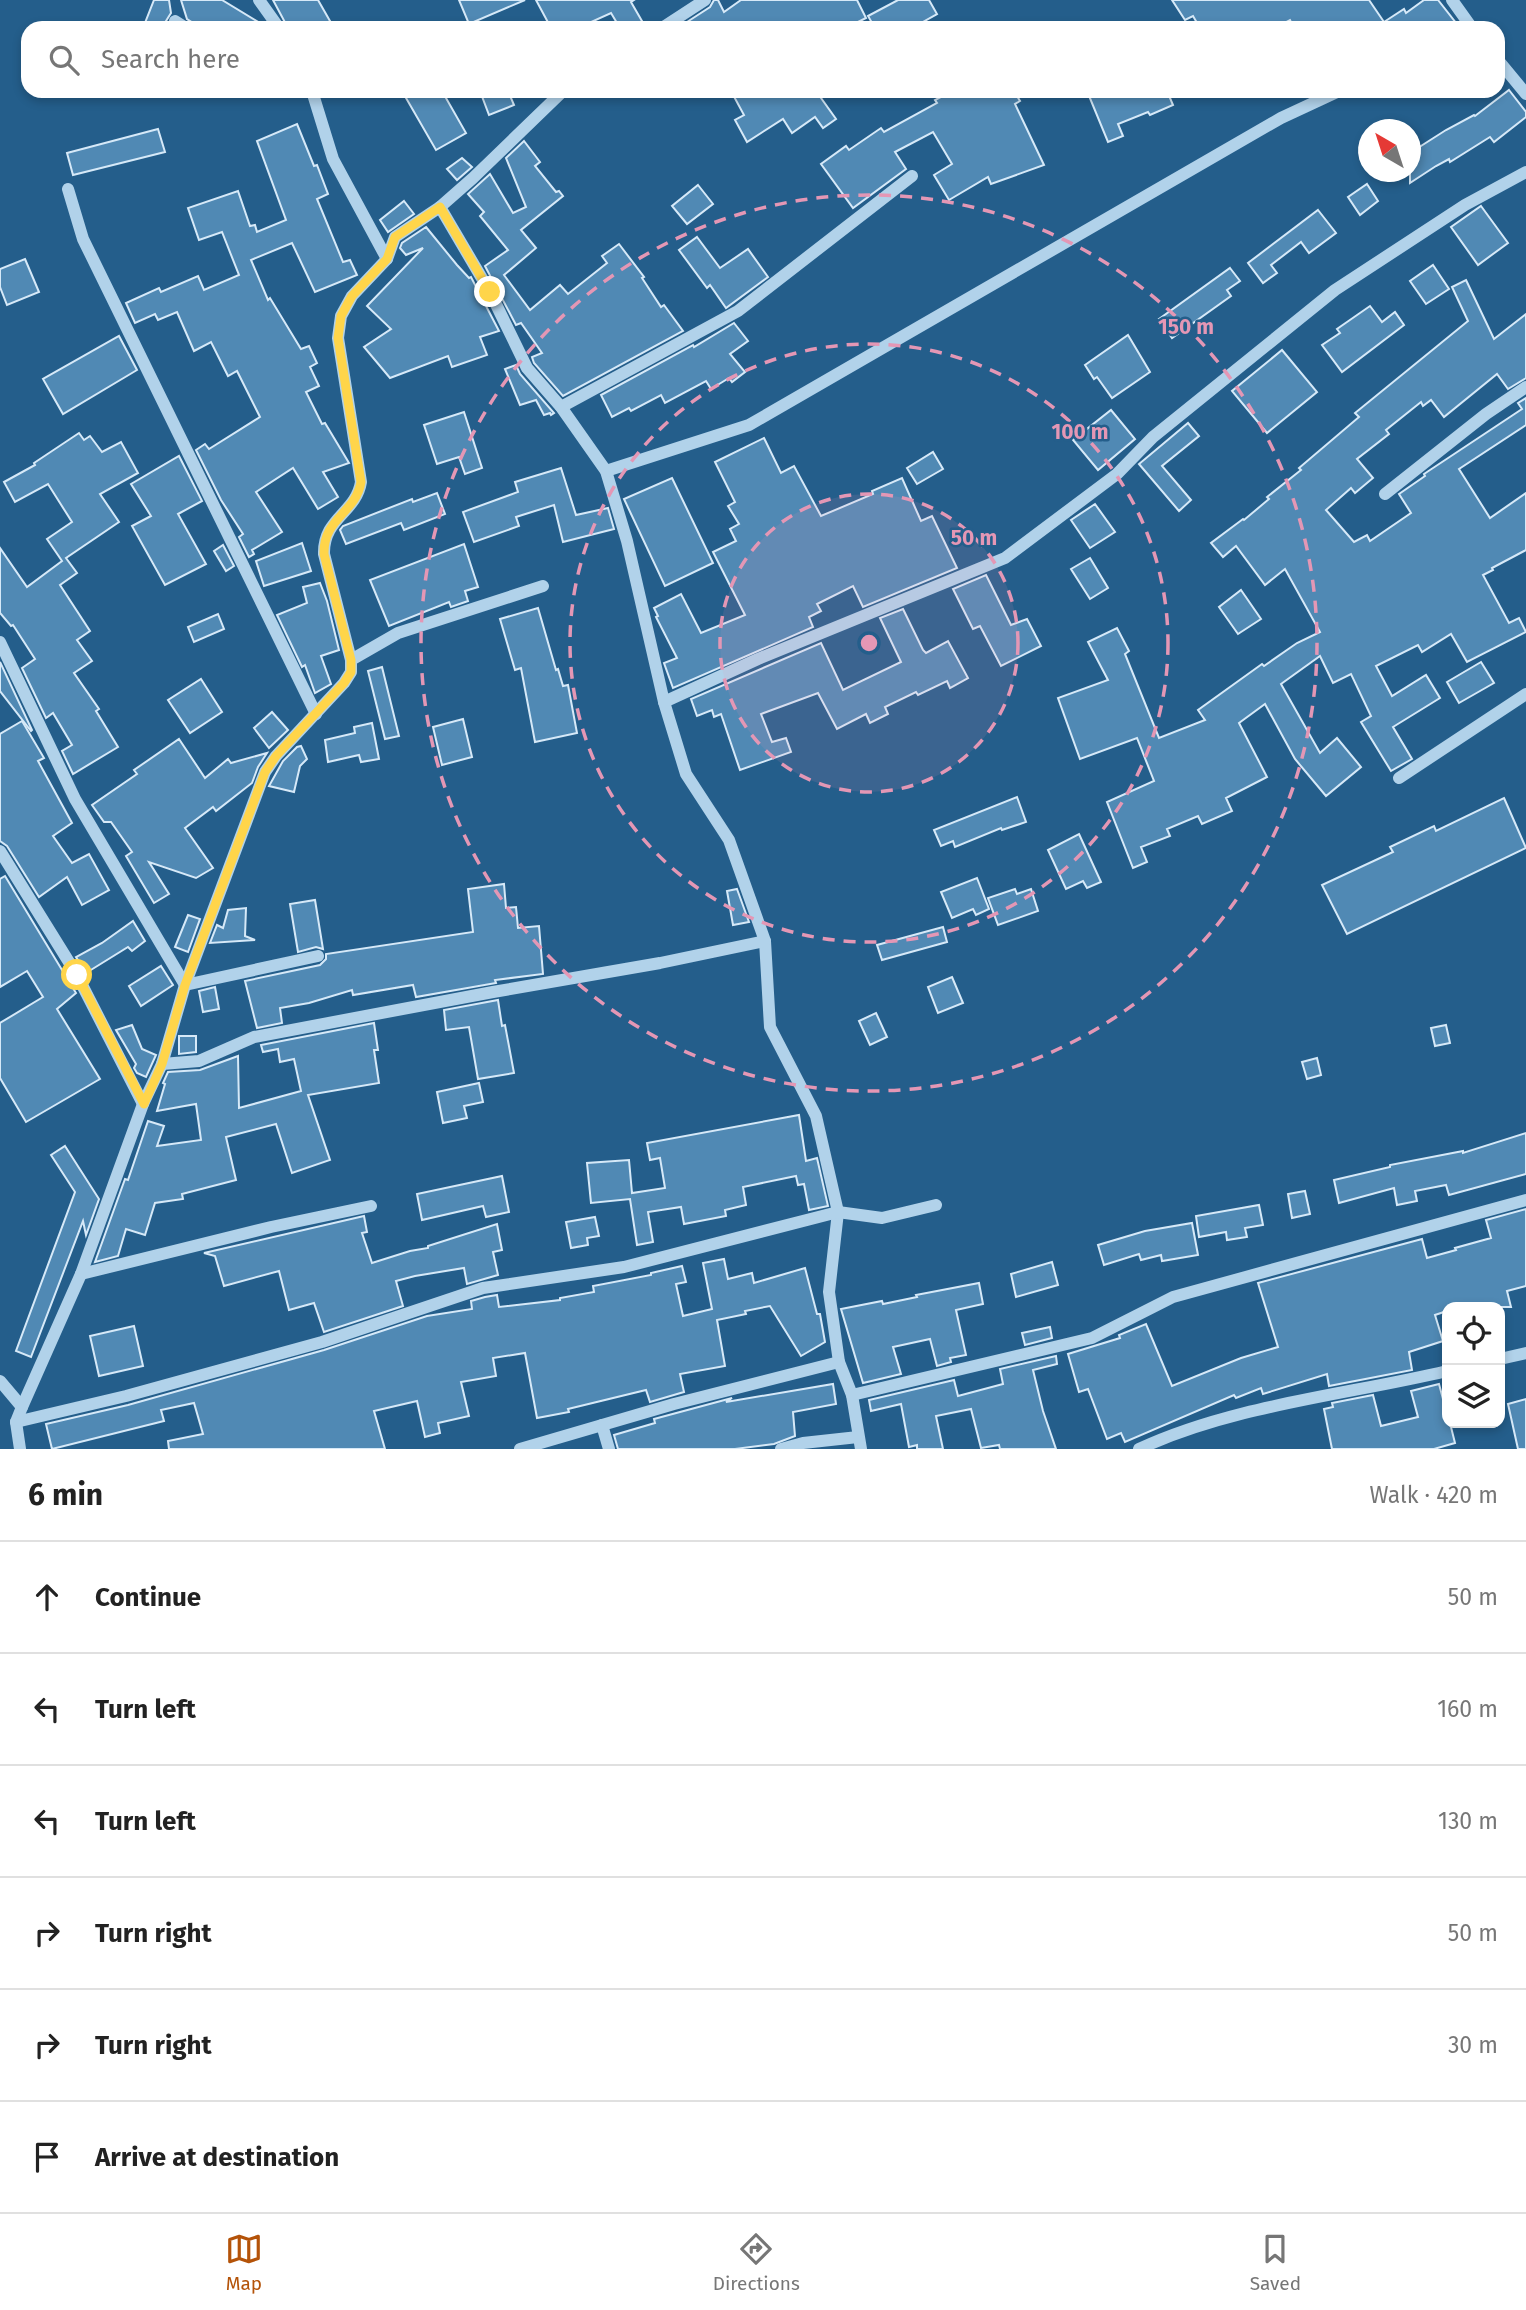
<!DOCTYPE html>
<meta charset="utf-8">
<style>
:root{--surface:#fff;--page:#f6f6f6;--text:#222;--muted:#767676;--line:#e0e0e0;--accent:#b45309}
body{margin:0;font-family:"Fira Sans",sans-serif;background:var(--page);color:var(--text)}
.controls{position:absolute;right:21px;bottom:21px;display:grid;overflow:hidden;border-radius:14px;box-shadow:0 4px 10px #0003}
.controls button{width:63px;height:63px;display:grid;place-items:center;padding:0;border:0;border-bottom:2px solid var(--line);background:var(--surface);color:var(--text);font:35px sans-serif}
.compass{position:absolute;left:1358px;top:119px;width:63px;height:63px;border-radius:50%;background:var(--surface);box-shadow:0 4px 10px #0003;rotate:321deg}
.stop{position:absolute;width:21px;height:21px;margin:-16px;border:5px solid #ffd54a;border-radius:50%;background:#fff}
.stop.end{background:#ffd54a;border-color:#fff;box-shadow:0 2px 7px #0008}
.list{margin:0;padding:0;list-style:none}
h2{display:flex;justify-content:space-between;align-items:center;height:91px;margin:0;padding:0 28px;font-size:30px}
h2 small{font-size:23px;font-weight:400;color:var(--muted)}
.list li{display:grid;grid-template-columns:46px 1fr auto;gap:21px;align-items:center;box-sizing:border-box;height:112px;padding:0 28px;border-top:2px solid var(--line)}
.list b{display:block;font-size:26px;white-space:nowrap}
.list em{font-size:23px;font-style:normal;color:var(--muted)}
.icon{flex:none;width:38px;height:38px;fill:none;stroke:currentColor;stroke-width:2;stroke-linecap:round;stroke-linejoin:round}
.map{position:relative;flex:none;width:1526px;height:1449px;overflow:hidden}
.search{position:absolute;background:var(--surface);box-shadow:0 4px 10px #0003;left:21px;right:21px;top:21px;height:77px;display:flex;align-items:center;gap:18px;box-sizing:border-box;padding:0 24px;border-radius:21px;color:var(--muted);font-size:26px}
.sheet{height:763px;background:var(--surface)}
nav{display:flex;justify-content:space-around;align-items:center;box-sizing:border-box;height:98px;border-top:2px solid var(--line);background:var(--surface);font-size:19px;color:var(--muted)}
nav a{display:grid;justify-items:center;gap:4px}
nav .on{color:var(--accent)}
.map>svg:first-child{display:block}
</style>
<div class="map">
<svg width="1526" height="1449" viewBox="0 0 1526 1449">
<rect width="100%" height="100%" fill="#245e8b"/>
<!-- building -->
<g fill="#5089b4" stroke="#d6e9f8" stroke-width="2">
<polygon points="154,0 169,0 171,13 166,21 170,28 143,28"/>
<polygon points="181,0 222,0 268,28 195,28 193,23 187,19"/>
<polygon points="273,0 318,0 334,28 288,28"/>
<polygon points="459,0 525,0 469,24"/>
<polygon points="536,0 634,0 631,2 646,28 620,28 611,13 578,28 551,28"/>
<polygon points="714,0 718,0 724,12 741,0 857,0 866,18 846,28 690,28 687,22 710,7"/>
<polygon points="898,0 929,0 937,14 912,28 875,28 868,16"/>
<polygon points="1172,0 1369,0 1384,22 1404,9 1406,13 1424,0 1438,0 1460,28 1294,28 1290,20 1275,28 1200,28 1193,16 1185,20"/>
<polygon points="1509,90 1526,112 1526,117 1494,142 1490,137 1450,162 1449,159 1436,166 1410,183 1410,153 1446,130 1474,115 1475,116"/>
<polygon points="402,91 442,91 466,133 436,150"/>
<polygon points="480,91 508,91 514,105 489,115"/>
<polygon points="731,91 816,91 836,119 823,128 815,117 792,133 783,119 747,142 735,120 744,115"/>
<polygon points="952,91 1014,91 1020,101 1015,104 1044,165 991,184 988,177 949,200 934,175 952,164 933,132 895,152 906,169 853,208 821,164 846,146 849,150 881,128 884,132 937,103 935,100"/>
<polygon points="1087,91 1167,91 1173,105 1150,115 1148,112 1118,124 1123,136 1108,142"/>
<polygon points="297,124 314,166 317,165 328,194 317,199 343,262 350,260 357,275 315,292 292,243 251,260 268,300 270,298 301,349 309,346 317,363 310,367 319,386 306,392 322,424 325,423 349,463 323,472 338,497 318,509 293,468 256,492 282,532 252,550 254,554 249,557 239,537 243,534 221,500 196,450 205,444 209,449 260,417 237,371 228,376 211,342 194,351 177,312 158,320 155,314 135,323 126,303 159,288 161,292 198,276 204,290 239,275 222,232 199,240 188,208 238,191 250,226 255,225 257,232 286,220 257,141"/>
<polygon points="158,129 165,152 73,175 67,153"/>
<polygon points="524,141 540,162 535,166 556,192 559,191 563,196 521,230 536,248 504,275 530,310 560,285 568,294 607,263 602,256 619,244 644,277 642,278 661,307 664,305 683,331 563,396 534,363 532,357 542,353 521,323 516,325 485,266 508,250 480,216 484,212 468,194 490,174 513,213 526,207 506,158"/>
<polygon points="462,158 472,167 457,180 447,169"/>
<polygon points="1367,184 1378,201 1360,215 1348,197"/>
<polygon points="698,185 713,204 687,224 672,206"/>
<polygon points="404,201 414,214 388,232 380,220"/>
<polygon points="1481,206 1508,243 1478,265 1451,227"/>
<polygon points="1318,210 1336,233 1309,253 1301,242 1271,265 1277,273 1263,283 1248,263"/>
<polygon points="426,227 457,265 469,278 471,277 499,331 480,337 487,355 452,367 448,356 390,378 364,347 391,329 367,306 423,248 406,255 400,248 402,243"/>
<polygon points="697,237 720,268 748,249 768,277 726,308 710,285 707,288 679,250"/>
<polygon points="25,259 39,292 7,305 0,287 0,269"/>
<polygon points="1433,265 1449,289 1426,304 1410,281"/>
<polygon points="1230,268 1240,281 1227,290 1231,296 1172,338 1159,319"/>
<polygon points="1466,280 1494,339 1526,314 1526,378 1508,389 1497,374 1444,417 1431,400 1423,406 1421,402 1386,430 1389,434 1357,459 1373,478 1355,493 1351,488 1326,510 1354,542 1367,535 1370,541 1411,513 1399,494 1425,476 1424,474 1430,470 1522,409 1518,403 1526,398 1526,425 1459,469 1490,518 1526,493 1526,550 1492,568 1493,570 1483,575 1509,623 1519,618 1526,632 1467,662 1451,634 1422,652 1418,645 1376,666 1392,696 1426,675 1440,698 1393,727 1412,759 1391,771 1361,722 1371,716 1351,674 1333,683 1320,656 1281,684 1320,753 1337,738 1361,767 1326,796 1295,759 1265,704 1239,723 1267,777 1226,798 1232,811 1202,824 1198,816 1167,829 1170,836 1141,847 1147,862 1133,868 1107,802 1154,781 1137,738 1080,759 1058,698 1108,680 1088,642 1117,628 1129,651 1125,654 1159,738 1205,720 1198,710 1262,664 1264,666 1297,643 1320,632 1285,569 1265,585 1236,546 1223,557 1211,543 1243,519 1244,520 1269,499 1267,497 1301,470 1299,468 1359,417 1355,413 1468,321 1452,287"/>
<polygon points="1370,306 1382,322 1395,312 1404,325 1342,372 1322,345 1340,333 1337,329"/>
<polygon points="734,323 748,341 730,354 745,372 732,382 729,378 711,389 706,381 665,403 661,395 631,411 629,408 612,417 601,395 693,345 694,347"/>
<polygon points="1128,335 1150,372 1112,398 1097,377 1094,379 1085,365"/>
<polygon points="119,336 137,370 63,414 43,379"/>
<polygon points="1282,350 1317,392 1267,433 1232,391"/>
<polygon points="516,365 520,374 554,413 551,415 550,413 544,415 536,400 520,405 505,369"/>
<polygon points="1111,410 1135,439 1098,470 1073,440"/>
<polygon points="464,412 482,468 465,474 459,457 437,464 424,425"/>
<polygon points="1188,423 1199,436 1162,466 1191,500 1179,511 1139,464"/>
<polygon points="79,433 84,440 90,436 102,452 121,442 138,473 100,494 119,522 66,558 77,573 60,585 90,631 77,640 92,661 74,673 99,709 96,711 118,747 73,774 62,751 72,745 53,713 46,718 22,668 35,659 13,625 11,626 0,613 0,548 27,587 62,561 47,539 72,522 48,484 15,502 4,482 35,465 34,463"/>
<polygon points="764,438 781,473 794,466 821,516 873,494 872,491 902,478 921,521 932,516 957,568 863,607 853,586 817,604 821,611 809,617 813,627 673,688 664,663 677,658 656,617 658,616 654,608 681,594 701,633 745,615 713,552 736,541 730,529 739,524 728,506 735,502 715,462"/>
<polygon points="933,452 943,469 917,484 907,468"/>
<polygon points="179,456 202,501 178,514 206,564 165,585 132,526 151,516 131,484"/>
<polygon points="561,468 576,515 608,508 614,529 563,542 554,505 516,517 519,526 474,542 463,512 518,492 515,482"/>
<polygon points="672,478 713,563 665,586 624,499"/>
<polygon points="437,493 445,514 404,530 401,523 346,544 340,530 343,526 412,499 413,502"/>
<polygon points="1095,504 1115,532 1090,548 1071,520"/>
<polygon points="302,543 311,571 264,586 256,561"/>
<polygon points="464,544 478,587 465,591 468,601 451,607 449,602 389,626 370,580"/>
<polygon points="223,545 234,566 226,571 214,551"/>
<polygon points="1090,558 1108,588 1090,599 1071,569"/>
<polygon points="986,575 1011,625 1027,619 1041,646 1001,666 980,626 973,629 953,589"/>
<polygon points="320,583 327,601 339,650 321,656 331,684 315,693 305,665 302,667 277,615 307,603 303,587"/>
<polygon points="1241,590 1261,619 1238,634 1219,607"/>
<polygon points="538,608 556,670 558,669 563,686 568,685 577,733 535,742 521,668 515,670 500,619"/>
<polygon points="903,609 923,650 926,653 948,641 968,678 950,688 947,681 918,695 916,692 885,707 888,714 870,723 866,714 837,729 818,693 761,714 772,742 786,738 791,752 740,770 721,714 714,717 712,710 697,716 691,699 821,643 843,690 901,662 880,618"/>
<polygon points="218,614 224,629 194,642 188,627"/>
<polygon points="0,662 32,730 31,731 0,691"/>
<polygon points="1481,662 1494,683 1459,703 1447,682"/>
<polygon points="382,667 399,736 385,739 368,671"/>
<polygon points="201,679 222,712 190,733 168,700"/>
<polygon points="272,712 288,730 269,748 254,728"/>
<polygon points="463,719 472,757 442,765 433,727"/>
<polygon points="22,721 44,758 38,761 72,823 53,836 72,863 89,854 109,890 82,905 67,877 39,897 7,846 0,841 0,734"/>
<polygon points="372,723 379,759 361,762 359,755 328,762 325,740 355,733 354,727"/>
<polygon points="179,739 205,778 228,759 231,763 267,753 258,767 252,783 216,811 213,807 185,828 213,868 196,878 149,862 169,894 154,903 126,856 132,852 111,822 104,822 92,805 137,774 134,770"/>
<polygon points="301,746 307,759 300,766 294,792 269,786 283,761 297,747"/>
<polygon points="1017,797 1026,822 1002,830 1001,828 955,847 953,841 941,846 934,830"/>
<polygon points="1504,798 1526,848 1347,934 1322,885 1393,852 1390,847 1434,826 1436,831"/>
<polygon points="1079,834 1101,882 1087,888 1083,881 1066,889 1048,850"/>
<polygon points="5,876 76,993 57,1009 100,1079 26,1122 0,1078 0,1023 43,997 27,971 0,987 0,879"/>
<polygon points="977,878 989,909 976,915 973,909 952,918 941,892"/>
<polygon points="504,884 506,908 516,907 518,928 539,926 543,974 495,980 496,983 416,997 413,985 353,995 352,990 309,1003 280,1008 282,1023 257,1028 245,981 320,965 326,959 326,954 473,932 468,889"/>
<polygon points="737,889 749,922 733,925 727,891"/>
<polygon points="1015,889 1017,894 1031,889 1038,911 998,925 988,898"/>
<polygon points="315,900 323,949 316,947 298,952 290,904"/>
<polygon points="246,908 245,936 255,940 210,943 217,925 223,928 228,910"/>
<polygon points="188,915 200,919 188,952 175,947"/>
<polygon points="133,921 145,941 132,951 128,947 86,973 76,957 102,943"/>
<polygon points="943,927 947,942 882,960 877,945"/>
<polygon points="161,966 173,985 141,1006 129,986"/>
<polygon points="952,977 963,1003 938,1013 928,987"/>
<polygon points="215,987 219,1009 203,1012 199,991"/>
<polygon points="498,1000 502,1026 505,1025 514,1073 478,1079 469,1027 446,1030 444,1010"/>
<polygon points="876,1013 887,1037 870,1045 859,1021"/>
<polygon points="374,1023 378,1050 374,1050 379,1083 308,1095 330,1160 292,1173 276,1124 226,1137 236,1180 182,1194 183,1199 155,1203 145,1235 126,1229 118,1256 95,1262 125,1179 128,1180 148,1121 164,1126 157,1146 201,1140 196,1104 157,1111 165,1084 163,1083 168,1072 200,1070 238,1056 239,1108 301,1091 294,1059 280,1062 278,1049 263,1052 261,1045"/>
<polygon points="132,1025 142,1049 156,1055 146,1077 137,1073 134,1068 136,1064 116,1030"/>
<polygon points="1446,1025 1450,1043 1435,1046 1431,1028"/>
<polygon points="179,1036 196,1036 196,1052 179,1054"/>
<polygon points="1317,1058 1321,1075 1307,1079 1302,1062"/>
<polygon points="479,1083 483,1102 464,1106 467,1118 443,1123 437,1092"/>
<polygon points="799,1115 806,1161 817,1158 828,1206 809,1210 804,1184 798,1185 796,1176 743,1187 746,1205 725,1210 726,1216 684,1224 681,1207 648,1212 653,1242 637,1245 630,1199 591,1203 587,1163 629,1160 632,1193 665,1188 660,1158 650,1160 647,1143"/>
<polygon points="1526,1133 1526,1174 1449,1195 1446,1185 1415,1191 1417,1201 1397,1205 1394,1188 1339,1203 1334,1180 1390,1167 1390,1165 1463,1151 1463,1153"/>
<polygon points="65,1146 99,1199 86,1235 83,1221 31,1357 16,1351 75,1192 51,1155"/>
<polygon points="502,1176 509,1212 486,1217 483,1206 422,1220 417,1194"/>
<polygon points="1305,1191 1310,1214 1292,1218 1288,1194"/>
<polygon points="1259,1205 1263,1225 1245,1228 1247,1237 1227,1240 1226,1232 1199,1237 1196,1216"/>
<polygon points="1526,1209 1526,1286 1507,1291 1511,1307 1447,1307 1447,1311 1435,1315 1443,1341 1409,1352 1412,1370 1329,1386 1327,1374 1263,1394 1261,1388 1236,1398 1234,1395 1125,1442 1121,1433 1107,1439 1088,1389 1079,1392 1068,1354 1120,1338 1119,1335 1146,1324 1172,1386 1241,1358 1278,1347 1258,1283 1422,1239 1427,1258 1456,1250 1455,1248 1491,1238 1486,1220"/>
<polygon points="364,1216 367,1232 362,1233 372,1263 410,1251 428,1248 428,1246 497,1224 502,1250 493,1252 498,1275 467,1284 464,1268 415,1276 396,1281 403,1306 324,1332 314,1303 289,1310 279,1271 224,1286 215,1256 204,1253"/>
<polygon points="595,1217 599,1236 587,1238 588,1245 571,1248 566,1222"/>
<polygon points="1192,1223 1198,1255 1162,1261 1161,1255 1141,1260 1139,1254 1104,1265 1098,1245 1145,1231"/>
<polygon points="724,1259 728,1279 752,1273 754,1283 805,1268 817,1314 820,1314 825,1342 801,1356 770,1306 745,1311 746,1314 717,1320 725,1366 680,1374 684,1392 650,1402 646,1390 568,1409 569,1412 537,1418 525,1353 493,1358 496,1376 461,1382 469,1416 438,1423 440,1433 425,1437 417,1401 374,1411 385,1449 169,1449 168,1441 203,1434 194,1403 161,1410 164,1421 52,1449 46,1424 128,1405 324,1350 427,1316 472,1309 471,1301 485,1297 497,1295 499,1307 560,1300 560,1298 594,1292 593,1286 651,1275 651,1273 682,1266 686,1282 676,1284 683,1316 712,1309 703,1263"/>
<polygon points="1052,1262 1058,1285 1016,1297 1011,1274"/>
<polygon points="979,1283 983,1304 956,1310 966,1355 950,1358 951,1362 937,1366 930,1339 893,1347 901,1374 863,1383 841,1309 882,1301 883,1304 917,1297 916,1295"/>
<polygon points="134,1326 143,1366 99,1376 90,1336"/>
<polygon points="1050,1327 1052,1338 1025,1345 1022,1333"/>
<polygon points="1056,1356 1057,1364 1033,1370 1043,1411 1056,1449 1000,1449 999,1445 981,1448 971,1409 936,1416 943,1449 917,1449 917,1445 909,1447 901,1404 871,1411 869,1400 954,1380 958,1396 1003,1384 1000,1369"/>
<polygon points="833,1384 836,1404 793,1412 795,1436 774,1444 735,1449 618,1449 614,1435 655,1423 654,1419 732,1398 726,1402"/>
<polygon points="1439,1384 1447,1414 1447,1423 1450,1423 1455,1443 1434,1449 1332,1449 1324,1409 1333,1407 1332,1403 1373,1395 1381,1426 1418,1417 1411,1391"/>
<polygon points="1526,1399 1526,1449 1518,1449 1508,1404"/>
</g>
<g fill="none" stroke-linecap="round" stroke-linejoin="round">
<!-- minor -->
<g stroke="#b1d2ea" stroke-width="12">
<polyline points="259,0 279,28"/>
<polyline points="1452,0 1472,28"/>
<polyline points="175,21 186,28"/>
<polyline points="662,28 705,0"/>
<polyline points="1498,60 1526,94"/>
<polyline points="312,91 333,159 387,259"/>
<polyline points="68,189 83,239 316,714"/>
<polyline points="440,207 490,292 527,368 561,407 606,471 627,541 664,702 686,774 729,840 765,941 770,1027 816,1116 838,1212 829,1292 839,1362 852,1395 861,1449"/>
<polyline points="561,407 738,311 912,176"/>
<polyline points="606,471 749,425 1281,118 1339,91"/>
<polyline points="1385,494 1486,414 1526,387"/>
<polyline points="0,642 75,799 185,985 318,956"/>
<polyline points="351,660 398,633 543,586"/>
<polyline points="664,702 758,659 1005,558 1117,474 1153,437 1335,290 1465,205 1526,172"/>
<polyline points="1399,778 1526,694"/>
<polyline points="0,851 77,975 143,1104"/>
<polyline points="162,1064 199,1061 254,1037 493,992 660,963 765,941"/>
<polyline points="81,1274 271,1227 371,1206"/>
<polyline points="1500,1359 1526,1353"/>
<polyline points="0,1381 22,1407"/>
<polyline points="852,1395 1092,1338 1173,1297 1526,1200"/>
<polyline points="16,1422 126,1396 322,1342 483,1288 624,1267 838,1212 882,1218 936,1205"/>
<polyline points="602,1425 609,1449"/>
<path d="M20,1449l-4,-27 6,-15 59,-133 62,-170 19,-40 23,-79 80,-213 11,-16 68,-73 7,-11v-12l-27,-106c-1,-36 32,-41 37,-72l-23,-144 3,-22 11,-20 35,-37 8,-22 45,-30 33,-29 90,-87"/>
<polyline points="520,1449 674,1404 839,1362"/>
<polyline points="781,1449 803,1443 858,1437"/>
<path d="M1139,1449c95,-44 207,-54 308,-78"/>
</g>
</g>
<g fill="none" stroke-linecap="round" stroke-linejoin="round">
<!-- route -->
<path stroke="#ffd54a" stroke-width="9" d="M77,975l67,129 18,-40 23,-79 80,-213 11,-16 68,-73 7,-11v-12l-27,-106c-1,-36 32,-41 37,-72l-23,-144 3,-22 11,-20 35,-37 8,-22 45,-30 50,85"/>
</g>
<!-- distance rings -->
<circle cx="869" cy="643" r="149" fill="#e497b5" fill-opacity=".12"/>
<g fill="none" stroke="#e497b5" stroke-width="3.5" stroke-dasharray="12 9">
<circle cx="869" cy="643" r="149"/>
<circle cx="869" cy="643" r="299"/>
<circle cx="869" cy="643" r="448"/>
</g>
<circle cx="869" cy="643" r="10" fill="#e497b5" stroke="#245e8b" stroke-width="3.5"/>
<g font-size="21" text-anchor="middle" font-weight="bold" fill="#e497b5" stroke="#245e8b" stroke-width="5" stroke-linejoin="round" paint-order="stroke">
<text x="1186" y="334">150 m</text>
<text x="1080" y="439">100 m</text>
<text x="974" y="545">50 m</text>
</g>
</svg>
<div class="controls">
<button><svg class="icon" aria-label="locate" viewBox="0 0 24 24"><circle cx="12" cy="12" r="6"/><path d="M12 2v4M12 18v4M2 12h4M18 12h4"/></svg></button>
<button><svg class="icon" aria-label="layers" viewBox="0 0 24 24"><path d="M12 4l9 5-9 5-9-5zM3 14l9 5 9-5"/></svg></button>
</div>
<svg class="compass" viewBox="-18 -18 36 36"><path d="M0-13l5 13h-10z" fill="#e53935"/><path d="M0 13l5-13h-10z" fill="#767676"/></svg>
<div class="stop" style="left:77px;top:975px"></div>
<div class="stop end" style="left:490px;top:292px"></div>
<div class="search"><svg class="icon" aria-label="search" viewBox="0 0 24 24"><circle cx="10" cy="10" r="6"/><path d="M15 15l6 6"/></svg>Search here</div>
</div>
<section class="sheet">
<h2>6 min<small>Walk · 420 m</small></h2>
<ul class="list">
<li><svg class="icon" aria-label="ahead" viewBox="0 0 24 24"><path d="M12 20V5M6 11l6-6 6 6"/></svg><div><b>Continue</b></div><em>50 m</em></li>
<li><svg class="icon" aria-label="left" viewBox="0 0 24 24"><path d="M17 20v-9H6M10 6l-5 5 5 5"/></svg><div><b>Turn left</b></div><em>160 m</em></li>
<li><svg class="icon" aria-label="left" viewBox="0 0 24 24"><path d="M17 20v-9H6M10 6l-5 5 5 5"/></svg><div><b>Turn left</b></div><em>130 m</em></li>
<li><svg class="icon" aria-label="right" viewBox="0 0 24 24"><path d="M7 20v-9h11M14 6l5 5-5 5"/></svg><div><b>Turn right</b></div><em>50 m</em></li>
<li><svg class="icon" aria-label="right" viewBox="0 0 24 24"><path d="M7 20v-9h11M14 6l5 5-5 5"/></svg><div><b>Turn right</b></div><em>30 m</em></li>
<li><svg class="icon" aria-label="arrive" viewBox="0 0 24 24"><path d="M6 21V4h12l-3 4 3 4H6"/></svg><div><b>Arrive at destination</b></div></li>
</ul>
</section>
<nav>
<a class="on"><svg class="icon" aria-label="map" viewBox="0 0 24 24"><path d="M3 6l6-2 6 2 6-2v14l-6 2-6-2-6 2zM9 4v14M15 6v14"/></svg>Map</a>
<a><svg class="icon" aria-label="directions" viewBox="0 0 24 24"><path d="M12 3l9 9-9 9-9-9zM9 14v-3h6M13 9l2 2-2 2"/></svg>Directions</a>
<a><svg class="icon" aria-label="saved" viewBox="0 0 24 24"><path d="M7 4h10v16l-5-4-5 4z"/></svg>Saved</a>
</nav>
